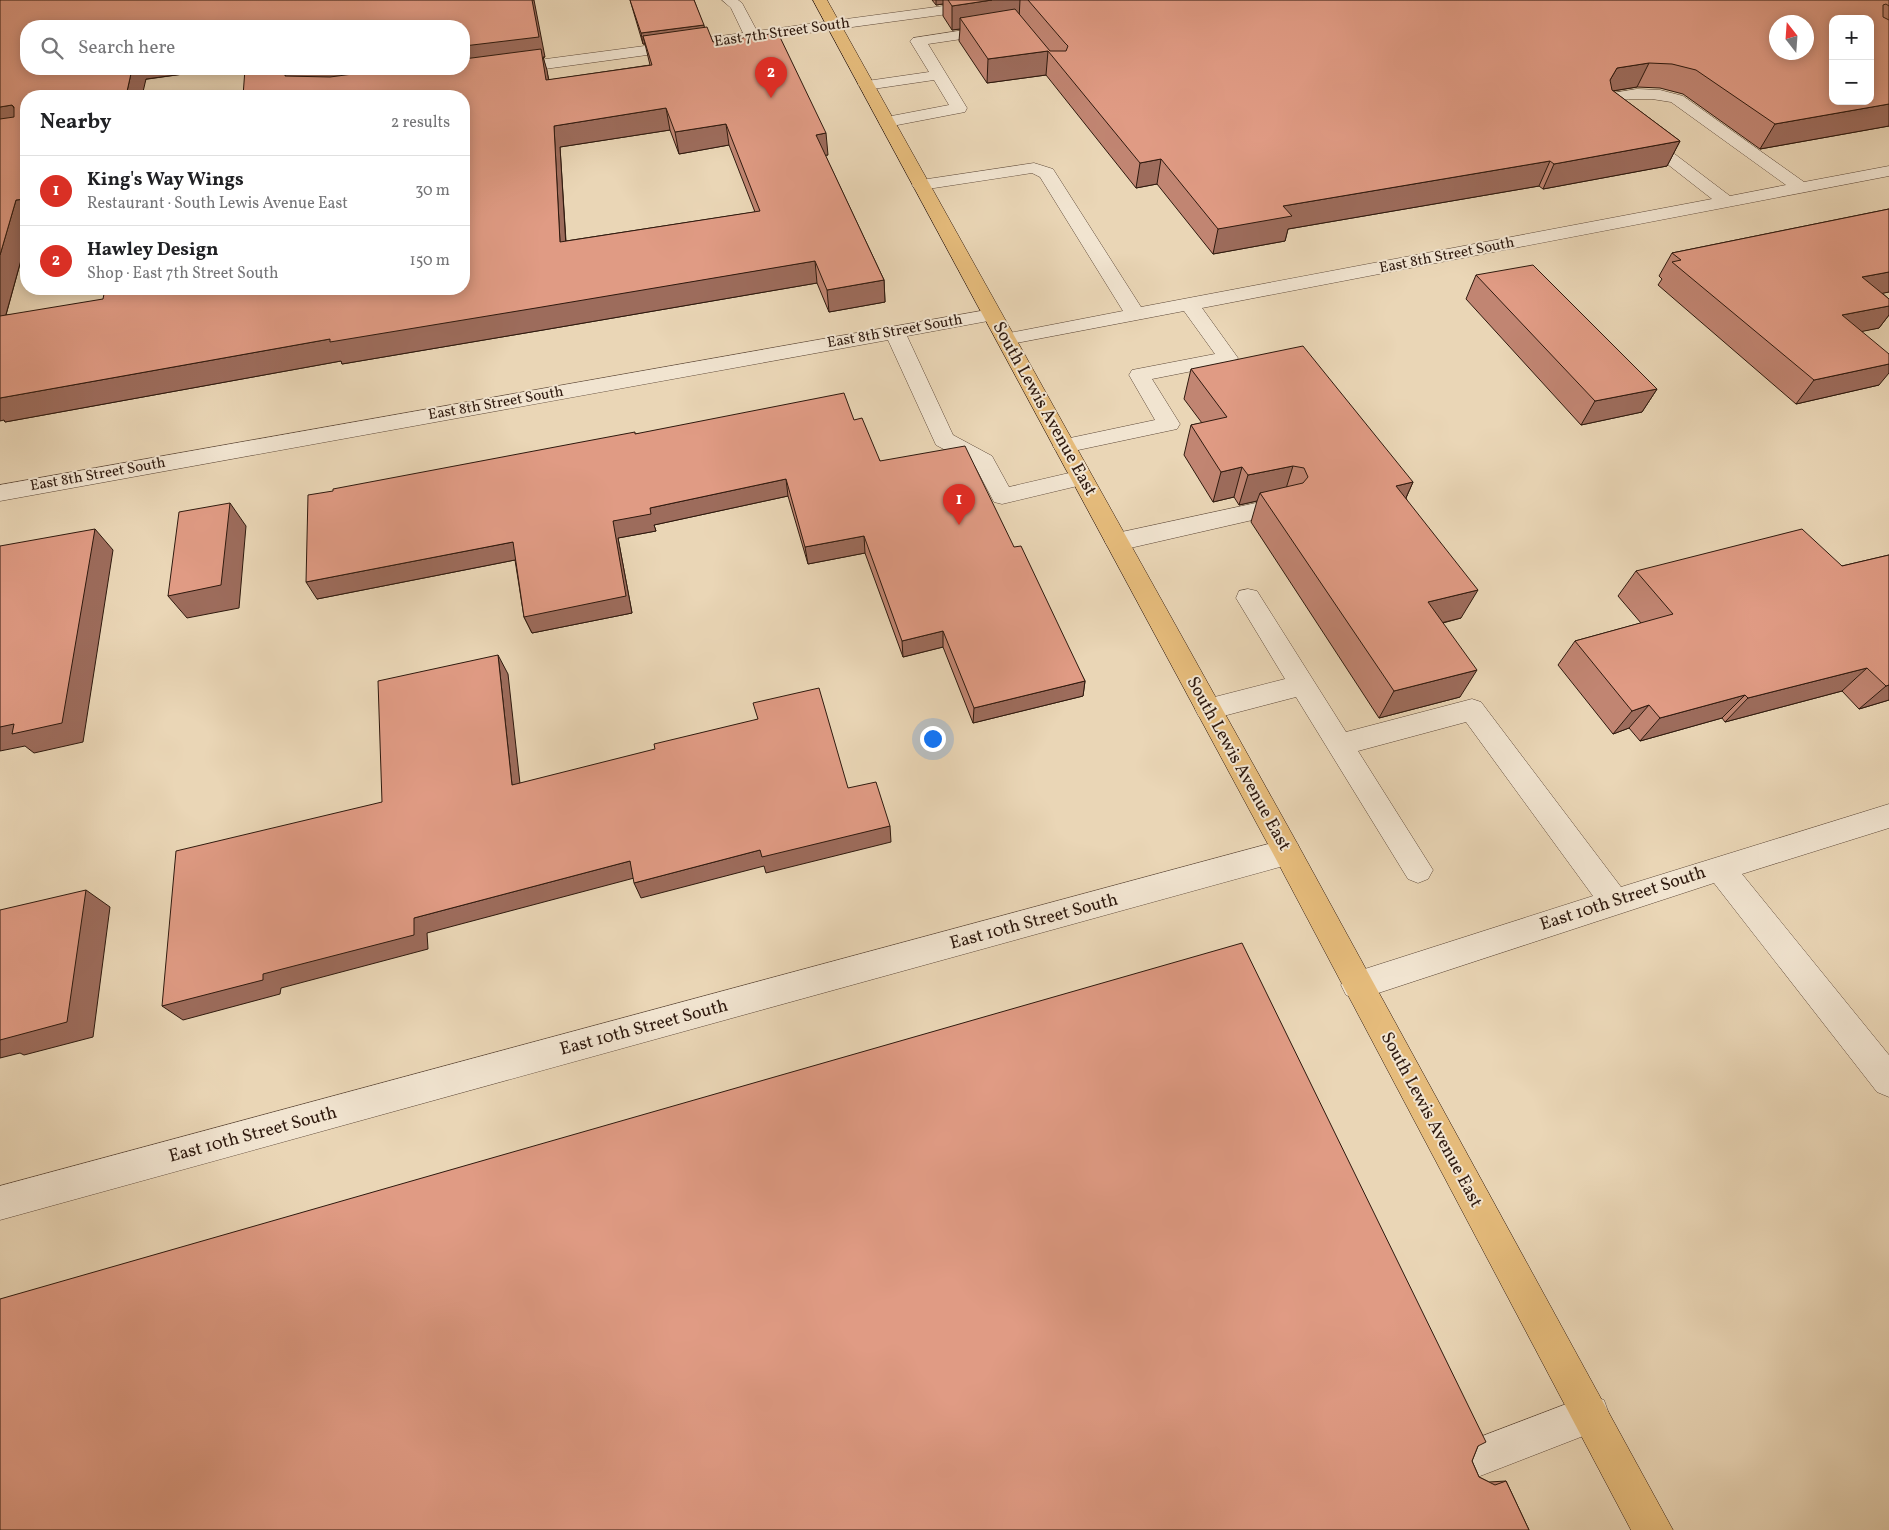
<!DOCTYPE html>
<meta charset="utf-8">
<style>
:root{--surface:#fff;--page:#f6f6f6;--text:#202124;--muted:#757577;--line:#e0e0e0;--accent:#d93025}
body{margin:0;font-family:Vollkorn,serif;background:var(--page);color:var(--text)}
.controls{position:absolute;right:15px;top:15px;display:grid;overflow:hidden;border-radius:10px;box-shadow:0 2px 12px #0003}
.controls button{width:45px;height:45px;display:grid;place-items:center;padding:0;border:0;border-bottom:1px solid var(--line);background:var(--surface);color:var(--text);font:25px sans-serif}
.compass{position:absolute;left:1769px;top:15px;width:45px;height:45px;border-radius:50%;background:var(--surface);box-shadow:0 2px 12px #0003;rotate:343deg}
.you{position:absolute;left:932px;top:738px;width:18px;height:18px;margin:-12px;border:4px solid #fff;border-radius:50%;background:#1a73e8;box-shadow:0 0 0 8px #1a73e833}
.badge{display:grid;place-items:center;width:32px;height:32px;border-radius:50%;background:var(--accent);color:#fff;font-size:16px;font-weight:700}
.pin{position:absolute;translate:-50% -41px;filter:drop-shadow(0 1px 2px #0008)}
.pin::after{content:'';position:absolute;top:26px;width:18px;height:15px;background:inherit;clip-path:polygon(0 0,100% 0,50% 100%)}
.list{margin:0;padding:0;list-style:none}
h2{display:flex;justify-content:space-between;align-items:center;height:65px;margin:0;padding:0 20px;font-size:21px}
h2 small{font-size:16px;font-weight:400;color:var(--muted)}
.list li{display:grid;grid-template-columns:32px 1fr auto;gap:15px;align-items:center;box-sizing:border-box;height:70px;padding:0 20px;border-top:1px solid var(--line)}
.list b{display:block;font-size:19px;white-space:nowrap}
.list p{margin:0;font-size:16px;white-space:nowrap;color:var(--muted)}
.list em{font-size:16px;font-style:normal;color:var(--muted)}
.icon{flex:none;width:28px;height:28px;fill:none;stroke:currentColor;stroke-width:2;stroke-linecap:round;stroke-linejoin:round}
.map{position:relative;flex:none;width:1889px;height:1530px;overflow:hidden}
.search{position:absolute;background:var(--surface);box-shadow:0 2px 12px #0003;left:20px;top:20px;width:450px;height:55px;display:flex;align-items:center;gap:12px;box-sizing:border-box;padding:0 18px;border-radius:20px;color:var(--muted);font-size:19px}
.panel{position:absolute;background:var(--surface);box-shadow:0 2px 12px #0003;left:20px;top:90px;width:450px;height:205px;border-radius:20px}
.map>svg:first-child{display:block}
</style>
<div class="map">
<svg width="1889" height="1530" viewBox="0 0 1889 1530">
<rect width="100%" height="100%" fill="#ead6b6"/>
<filter id="stains"><feTurbulence type="fractalNoise" baseFrequency=".004" numOctaves="4"/><feColorMatrix values="0 0 0 0 .2 0 0 0 0 .09 0 0 0 0 .02 0 0 0 .5 -.17"/></filter>
<radialGradient id="worn" r=".72"><stop offset=".6" stop-color="#630" stop-opacity="0"/><stop offset="1" stop-color="#630" stop-opacity=".3"/></radialGradient>
<g fill="none" stroke-linecap="round" stroke-linejoin="round">
<defs>
<g id="minor">
<polygon points="722,0 738,0 742,3 757,31 988,0 1028,0 1021,4 508,74 500,69 508,64 743,33 731,8"/>
<polygon points="997,25 1002,27 1005,30 1002,33 928,44 967,108 965,112 887,127 881,126 879,122 881,118 949,105 934,80 866,90 858,85 860,82 929,72 910,41 913,38"/>
<path d="M1637,89l23,1 23,6 121,86 85,-16v10l-687,132 36,50 -3,5 -7,1 -76,15 28,45 -3,5 -113,24 -8,-2 -3,-5 3,-5 99,-21 -26,-45 3,-5 83,-16 -31,-43 -178,34 -7,-2 -3,-4 3,-4 124,-24 -83,-134 -8,-4 -111,17 -6,-1 -3,-4 3,-4 6,-1 113,-17 19,6 88,138 571,-108 -110,-86 -2,-8 6,-11zM1629,99h23l19,3 115,83 -56,11 -112,-85 -2,-6 2,-4z"/>
<polygon points="992,309 999,311 1002,315 999,319 907,336 953,435 992,456 1009,487 1082,470 1090,473 1093,478 1090,483 1002,504 994,502 975,466 936,445 888,340 0,501 0,485"/>
<polygon points="1284,497 1292,499 1296,505 1292,511 1117,551 1109,548 1105,542 1109,536 1117,533"/>
<polygon points="1248,589 1257,591 1346,732 1472,699 1481,702 1621,887 1889,804 1889,828 1742,874 1889,1055 1889,1097 1877,1092 1714,883 1357,1000 1346,995 1341,985 1346,975 1593,896 1466,722 1358,751 1433,870 1428,879 1418,883 1408,879 1296,697 1208,720 1199,717 1195,709 1199,701 1285,679 1236,598 1239,591"/>
<polygon points="1287,839 1297,843 1301,852 1297,861 1287,865 0,1220 0,1186"/>
<polygon points="1590,1395 1604,1400 1609,1414 1604,1428 1457,1485 1443,1479 1437,1465 1443,1451"/>
</g>
<polygon id="major" points="813,0 827,0 1297,843 1673,1530 1631,1530 1277,861"/>
</defs>
<!-- minor casing -->
<use href="#minor" stroke="#5d4838" stroke-width="1"/>
<!-- major casing -->
<use href="#major" stroke="#2e190e" stroke-width="1"/>
<!-- minor -->
<use href="#minor" fill="#f1e4d0" fill-rule="evenodd"/>
<!-- major -->
<use href="#major" fill="#e5bb7b" fill-rule="evenodd"/>
</g>
<!-- wall -->
<g fill="#c18572" stroke="#2e190e" fill-rule="evenodd">
<path d="M0,0l545,57h-2l6,23 101,-15 -5,-21h-2l-13,-44h64l10,27 9,15 115,113h-3l59,125 1,22 -56,10 -12,-29 -274,47 -201,34 -1,-3 -336,61 -1,-2zM26,26l438,43h-438zM245,69l219,27v193l-458,26 20,-73v-146l172,-24zM670,130l9,24 50,-9 26,67 -189,29 -6,-94z"/>
<polygon points="932,0 1889,0 1889,126 1760,149 1683,94 1660,88 1637,87 1613,91 1680,141 1667,166 1543,189 1539,186 1288,229 1285,241 1213,254 1157,184 1136,188 1046,75 987,83 959,41 960,29 952,30 943,16 943,4 936,5"/>
<polygon points="1889,209 1889,292 1882,293 1889,299 1889,315 1879,328 1862,331 1879,385 1796,404 1658,285 1662,279 1659,276 1672,253"/>
<polygon points="1476,275 1657,389 1642,412 1581,425 1466,299"/>
<polygon points="1191,369 1413,482 1406,498 1461,618 1443,623 1460,697 1379,718 1251,522 1257,501 1239,505 1234,497 1213,502 1184,455 1191,425 1202,423 1184,399"/>
<polygon points="854,420 880,461 1014,547 1085,681 1083,696 973,723 943,647 903,657 865,553 808,564 788,496 654,525 656,531 618,538 632,613 532,633 524,617 515,560 317,599 636,434"/>
<polygon points="1889,555 1889,700 1859,709 1842,691 1725,722 1722,718 1640,741 1629,728 1613,734 1558,665 1575,641 1641,623 1618,596 1636,571 1842,566"/>
<polygon points="1478,1446 1472,1461 1479,1477 1489,1482 1506,1481 1529,1530 0,1530"/>
</g>
<!-- shaded-wall -->
<g fill="#9d6c5c" stroke="#2e190e">
<polygon points="532,0 534,0 545,57 543,57 547,70 552,102 464,68 464,46"/>
<polygon points="936,0 943,0 943,4 936,5"/>
<polygon points="992,0 1020,0 1019,19 960,18 960,29 952,30 952,6"/>
<polygon points="704,25 706,36 643,36 645,44 643,44 641,33"/>
<polygon points="1048,51 1046,75 987,83 988,59"/>
<polygon points="1649,63 1637,87 1606,92 1610,80 1617,68"/>
<polygon points="132,69 196,69 198,72 146,79 142,96 126,96"/>
<polygon points="293,69 458,69 304,89 285,76 285,73"/>
<polygon points="1889,104 1889,126 1760,149 1775,124"/>
<polygon points="12,105 26,126 0,131 0,107"/>
<polygon points="666,108 670,130 560,147 567,263 560,242 554,126"/>
<polygon points="726,124 729,145 679,154 675,132"/>
<polygon points="826,133 828,155 818,156 816,135"/>
<polygon points="1680,141 1667,166 1543,189 1554,164"/>
<polygon points="1161,159 1157,184 1136,188 1140,163"/>
<polygon points="1550,161 1539,186 1288,229 1285,241 1213,254 1218,229 1283,206"/>
<polygon points="26,199 26,242 0,336 0,255 16,200"/>
<polygon points="815,261 817,283 543,330 342,364 341,361 5,422 4,420 0,421 0,398 330,339"/>
<polygon points="1889,272 1889,292 1845,301 1862,277"/>
<polygon points="884,280 885,302 829,312 827,290"/>
<polygon points="1889,306 1889,315 1879,328 1825,339 1842,315"/>
<polygon points="1889,364 1889,373 1879,385 1796,404 1814,380"/>
<polygon points="1657,389 1642,412 1581,425 1595,401"/>
<polygon points="1293,466 1284,495 1260,493 1257,501 1239,505 1248,475"/>
<polygon points="1242,467 1234,497 1213,502 1221,472"/>
<polygon points="786,479 788,496 654,525 656,531 618,538 632,613 532,633 524,617 613,521 650,508"/>
<polygon points="1413,482 1400,511 1396,486"/>
<polygon points="230,503 246,526 239,608 187,618 168,596"/>
<polygon points="95,529 113,550 83,742 34,753 25,746 0,751 0,727"/>
<polygon points="864,536 865,553 808,564 805,547"/>
<polygon points="513,542 520,559 317,599 306,582"/>
<polygon points="1478,590 1461,618 1413,630 1428,602"/>
<polygon points="943,631 943,647 903,657 902,641"/>
<polygon points="498,655 508,674 522,802 512,785"/>
<polygon points="1867,668 1842,691 1725,722 1748,698"/>
<polygon points="1477,670 1460,697 1379,718 1394,691"/>
<polygon points="1085,681 1083,696 973,723 974,708"/>
<polygon points="1889,685 1889,700 1859,709 1886,686"/>
<polygon points="1745,695 1722,718 1640,741 1660,718"/>
<polygon points="1649,705 1629,728 1613,734 1632,711"/>
<polygon points="890,826 891,842 766,873 764,866 641,898 634,883 760,850"/>
<polygon points="630,861 638,877 427,933 428,949 281,988 280,994 183,1020 162,1006 414,918"/>
<polygon points="86,890 110,907 93,1037 24,1055 20,1053 0,1058 0,1039"/>
</g>
<!-- building -->
<g fill="#e09b84" stroke="#2e190e" fill-rule="evenodd">
<polygon points="0,0 532,0 539,37 464,46 464,26 26,26 26,69 132,69 126,96 26,96 26,199 16,200 0,255 0,119 14,117 14,107 12,105 0,107"/>
<polygon points="630,0 694,0 704,25 641,33"/>
<polygon points="948,0 992,0 952,6"/>
<path d="M1028,0h861v6l-3,-2 -3,1v12l6,3v84l-114,20 -79,-54 -24,-6 -23,-1 -32,5 -7,12 2,10 68,51 -126,23 -4,-3 -267,45 9,10 -74,13 -57,-70 -21,4 -92,-112 -60,8 -28,-41 55,-9 35,42h16l2,-5 -3,-3zM1833,19h37v82h-37zM1776,22h30v30h-30z"/>
<path d="M707,27l6,15 65,-9 48,100 -10,2 68,145 -57,10 -12,-29 -279,47 -206,34v-3l-330,59v-82l103,-17 2,-10h359v-193h-221l2,-27h48l-8,4v3l45,1 61,-8h73v-10l77,-10 5,31 106,-15 -9,-29zM666,108l9,24 51,-8 34,87 -200,31 -6,-116z"/>
<polygon points="1889,209 1889,272 1862,277 1889,299 1889,306 1842,315 1889,354 1889,364 1814,380 1672,262 1681,260 1672,253"/>
<polygon points="1533,265 1657,389 1595,401 1476,275"/>
<polygon points="1303,346 1413,482 1396,486 1478,590 1428,602 1477,670 1394,691 1260,493 1303,483 1308,477 1304,468 1293,466 1248,475 1242,467 1221,472 1191,425 1227,417 1191,369"/>
<polygon points="844,393 854,420 862,418 880,461 965,446 1014,547 1021,546 1085,681 974,708 943,631 902,641 864,536 805,547 786,479 650,508 651,514 613,521 626,596 524,617 513,542 306,582 308,495 333,491 333,489 587,441 635,432 635,434"/>
<polygon points="230,503 221,585 168,596 179,512"/>
<polygon points="95,529 62,723 12,734 14,724 0,727 0,546"/>
<polygon points="1802,529 1842,566 1889,555 1889,685 1886,686 1867,668 1748,698 1745,695 1660,718 1649,705 1632,711 1575,641 1673,614 1636,571"/>
<polygon points="498,655 512,785 655,749 654,744 758,719 753,703 819,688 848,788 876,782 890,826 762,857 760,850 634,883 630,861 414,918 414,935 263,974 263,980 162,1006 176,851 382,802 378,681"/>
<polygon points="86,890 67,1022 0,1040 0,910"/>
<polygon points="1242,943 1486,1442 1478,1446 1472,1461 1479,1477 1495,1485 1506,1481 1529,1530 0,1530 0,1299"/>
</g>
<g text-anchor="middle" dominant-baseline="central" stroke-width="4" stroke-linejoin="round" paint-order="stroke">
<!-- far-street labels -->
<g font-size="15" fill="#2e190e" stroke="#f1e4d0">
<text transform="translate(782 33) rotate(-8)">East 7th Street South</text>
<text transform="translate(1447 256) rotate(-11)">East 8th Street South</text>
<text transform="translate(895 332) rotate(-10)">East 8th Street South</text>
<text transform="translate(496 404) rotate(-10)">East 8th Street South</text>
<text transform="translate(98 475) rotate(-10)">East 8th Street South</text>
</g>
<!-- street labels -->
<g font-size="18" fill="#2e190e" stroke="#f1e4d0">
<text transform="translate(1044 409) rotate(61)">South Lewis Avenue East</text>
<text transform="translate(1238 764) rotate(61)">South Lewis Avenue East</text>
<text transform="translate(1623 899) rotate(-18)">East 10th Street South</text>
<text transform="translate(1034 922) rotate(-15)">East 10th Street South</text>
<text transform="translate(644 1028) rotate(-15)">East 10th Street South</text>
<text transform="translate(1431 1120) rotate(62)">South Lewis Avenue East</text>
<text transform="translate(253 1135) rotate(-15)">East 10th Street South</text>
</g>
</g>
<rect width="100%" height="100%" filter="url(#stains)"/>
<rect width="100%" height="100%" fill="url(#worn)"/>
</svg>
<div class="controls">
<button>+</button>
<button>−</button>
</div>
<svg class="compass" viewBox="-18 -18 36 36"><path d="M0-13l5 13h-10z" fill="#e53935"/><path d="M0 13l5-13h-10z" fill="#757577"/></svg>
<div class="you"></div>
<div class="pin badge" style="left:959px;top:525px">1</div>
<div class="pin badge" style="left:771px;top:98px">2</div>
<div class="search"><svg class="icon" aria-label="search" viewBox="0 0 24 24"><circle cx="10" cy="10" r="6"/><path d="M15 15l6 6"/></svg>Search here</div>
<section class="panel">
<h2>Nearby<small>2 results</small></h2>
<ul class="list">
<li><span class="badge">1</span><div><b>King's Way Wings</b><p>Restaurant · South Lewis Avenue East</p></div><em>30 m</em></li>
<li><span class="badge">2</span><div><b>Hawley Design</b><p>Shop · East 7th Street South</p></div><em>150 m</em></li>
</ul>
</section>
</div>
